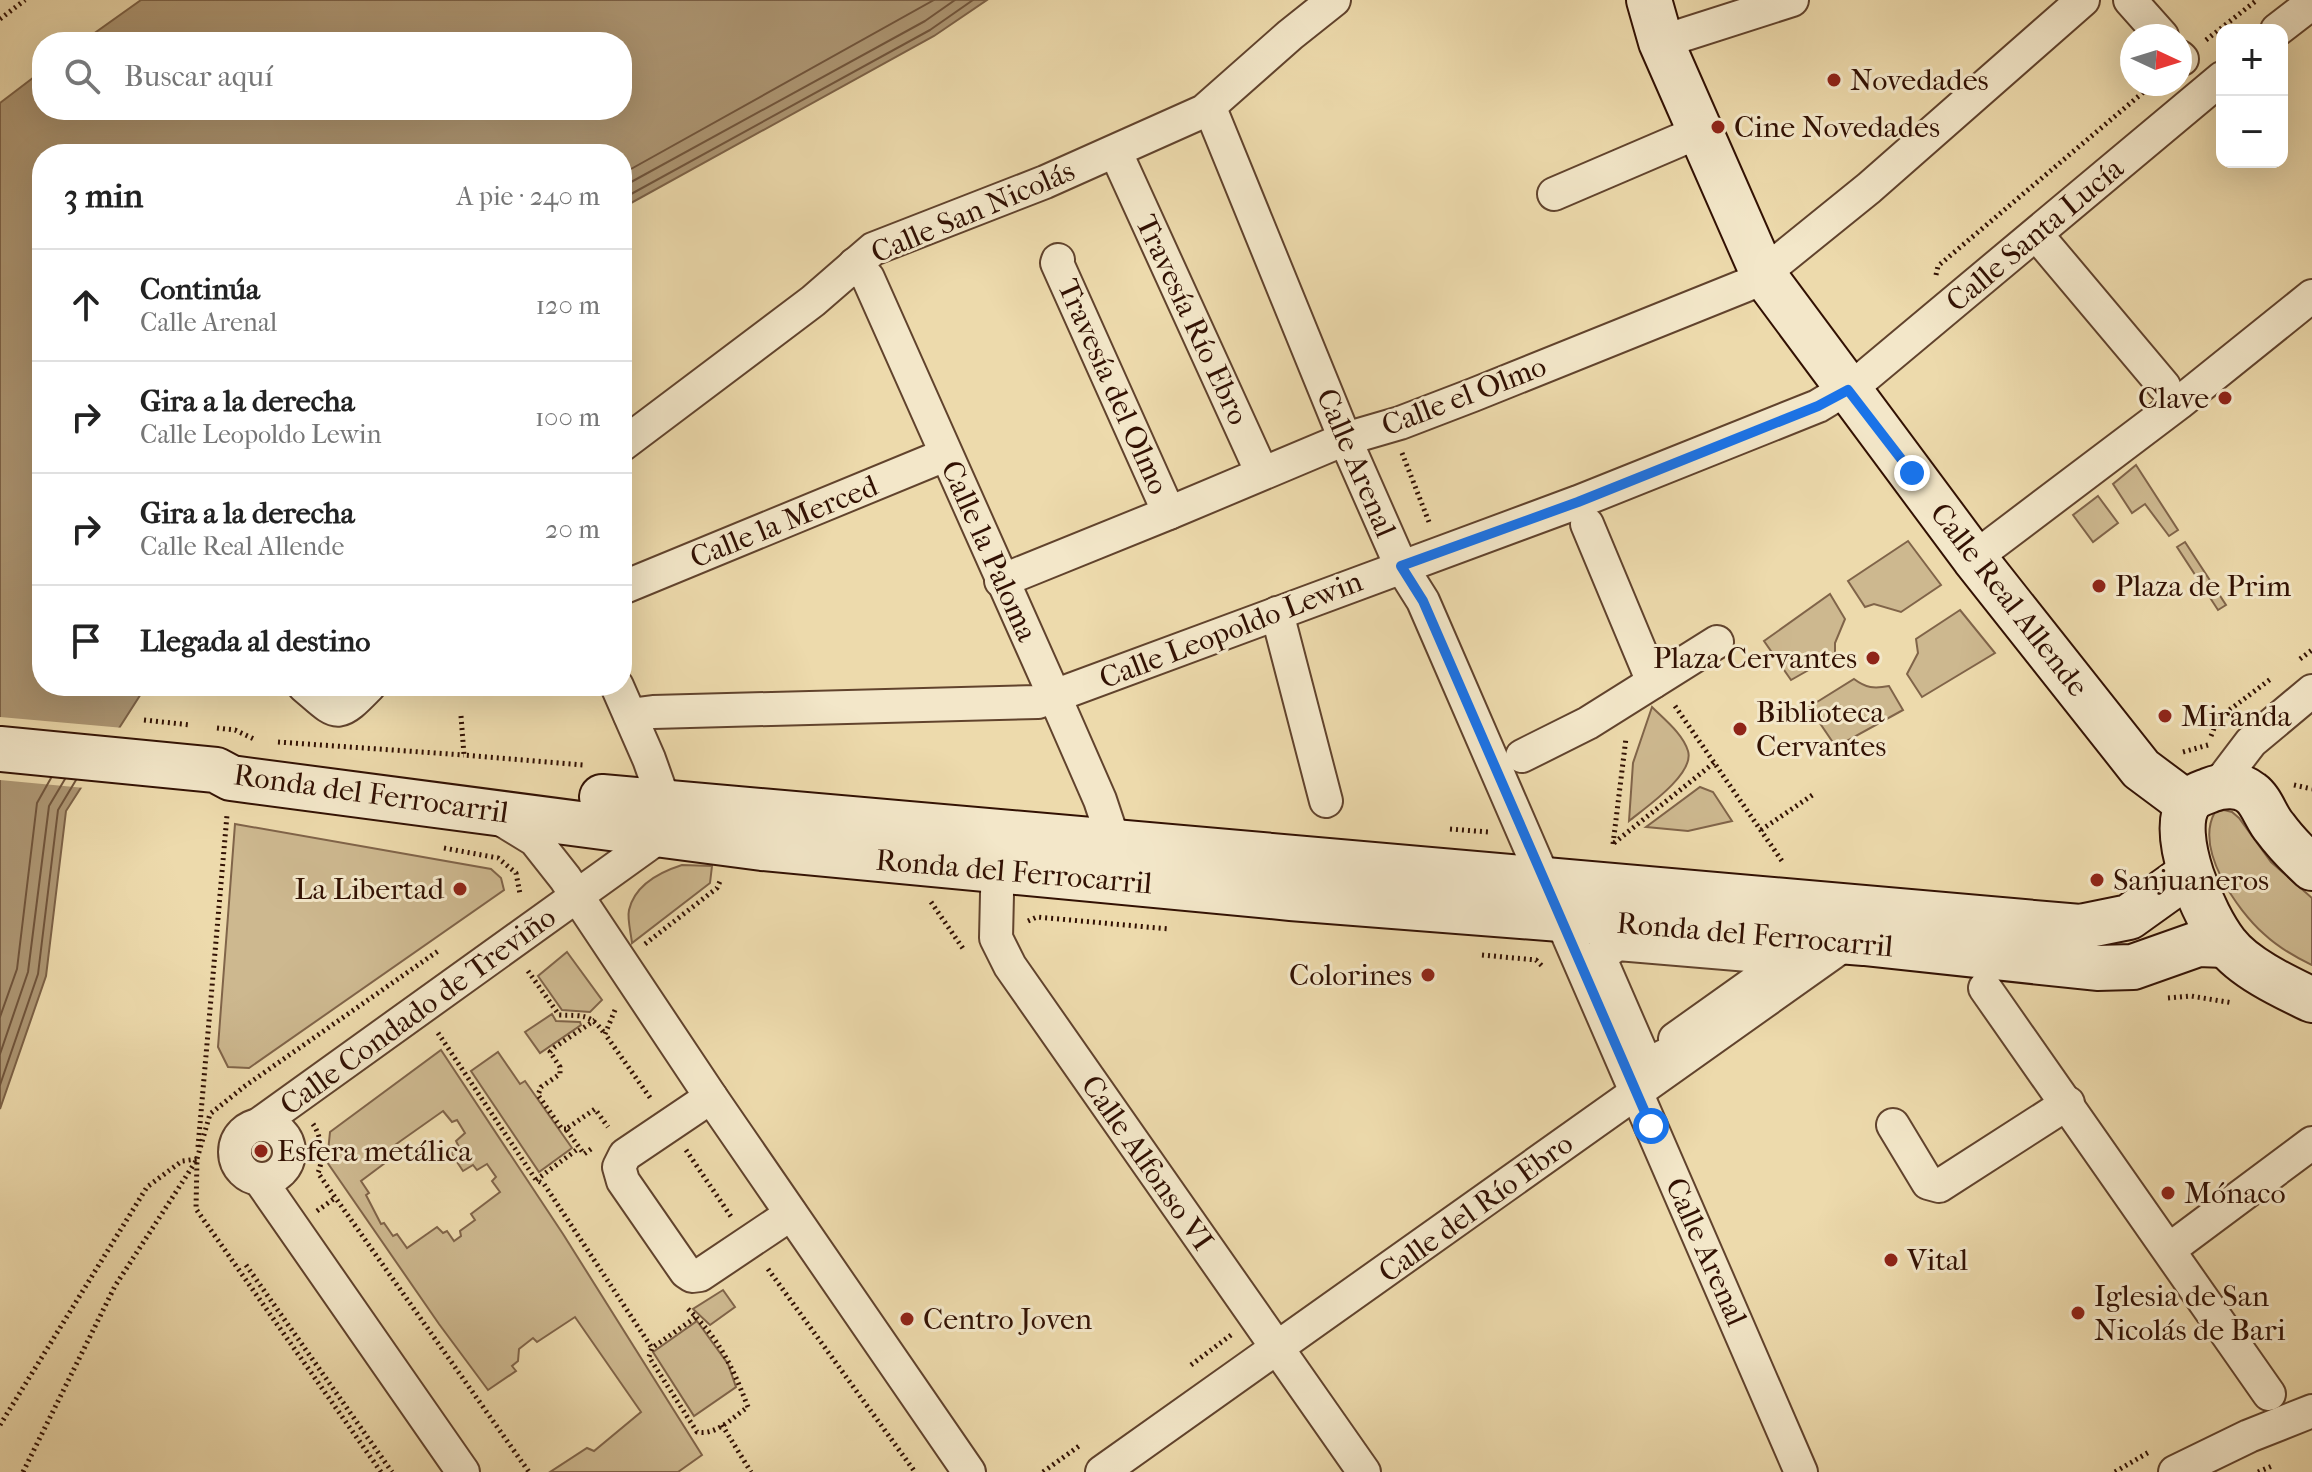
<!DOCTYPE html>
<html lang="es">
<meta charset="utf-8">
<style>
:root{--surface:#fff;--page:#f2f2f2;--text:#222;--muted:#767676;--line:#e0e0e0}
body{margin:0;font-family:"IM FELL French Canon",serif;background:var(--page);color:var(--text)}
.controls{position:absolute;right:24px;top:24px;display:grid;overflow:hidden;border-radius:16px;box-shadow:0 8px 32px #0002}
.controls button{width:72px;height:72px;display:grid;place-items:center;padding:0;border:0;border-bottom:2px solid var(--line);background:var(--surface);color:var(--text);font:40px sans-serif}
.compass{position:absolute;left:2120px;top:24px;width:72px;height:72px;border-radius:50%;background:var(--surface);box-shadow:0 8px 32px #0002;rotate:94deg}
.stop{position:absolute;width:24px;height:24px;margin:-18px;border:6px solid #1a73e8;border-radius:50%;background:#fff}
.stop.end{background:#1a73e8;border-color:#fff;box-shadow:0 2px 8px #0008}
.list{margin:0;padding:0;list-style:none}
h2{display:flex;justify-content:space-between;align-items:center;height:104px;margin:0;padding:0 32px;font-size:34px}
h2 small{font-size:26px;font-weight:400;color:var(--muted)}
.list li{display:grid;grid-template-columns:52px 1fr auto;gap:24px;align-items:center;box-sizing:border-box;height:112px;padding:0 32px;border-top:2px solid var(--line)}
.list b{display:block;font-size:30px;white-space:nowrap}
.list p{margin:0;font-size:26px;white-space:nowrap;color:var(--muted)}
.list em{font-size:26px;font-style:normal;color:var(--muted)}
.icon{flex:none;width:44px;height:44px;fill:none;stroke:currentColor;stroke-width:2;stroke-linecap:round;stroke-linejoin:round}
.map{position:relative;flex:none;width:2312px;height:1472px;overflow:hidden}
.search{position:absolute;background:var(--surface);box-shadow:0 8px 32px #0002;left:32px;top:32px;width:600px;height:88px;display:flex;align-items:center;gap:20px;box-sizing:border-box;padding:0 28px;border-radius:32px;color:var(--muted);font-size:30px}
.panel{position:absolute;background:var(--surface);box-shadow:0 8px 32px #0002;left:32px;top:144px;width:600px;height:552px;border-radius:32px}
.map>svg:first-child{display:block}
</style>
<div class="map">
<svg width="2312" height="1472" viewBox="0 0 2312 1472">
<rect width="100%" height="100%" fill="#eddaac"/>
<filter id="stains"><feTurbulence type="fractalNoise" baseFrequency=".0025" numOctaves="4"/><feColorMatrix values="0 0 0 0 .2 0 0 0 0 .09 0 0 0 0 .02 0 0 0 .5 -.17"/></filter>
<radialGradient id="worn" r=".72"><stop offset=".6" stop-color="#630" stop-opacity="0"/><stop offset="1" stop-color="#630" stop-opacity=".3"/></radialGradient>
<!-- green -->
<g fill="#cdb88f" stroke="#806449" stroke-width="2" fill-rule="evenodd">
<polygon points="2136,465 2178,530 2169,536 2145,504 2132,513 2113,484"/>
<polygon points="2098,496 2118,523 2093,542 2073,515"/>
<polygon points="1908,541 1941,585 1901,612 1874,604 1865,607 1848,581"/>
<polygon points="2185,542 2226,605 2218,610 2177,547"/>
<polygon points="1830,594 1845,619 1835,643 1835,655 1791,680 1764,641"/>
<polygon points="1960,610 1995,653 1922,697 1907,674 1918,653 1916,639"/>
<path d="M1854,679c12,9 20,10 35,7l14,24 -67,37 -27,-40z"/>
<path d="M1652,707c13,13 31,27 36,44 7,23 -43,57 -59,70l4,-58z"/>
<polygon points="1700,787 1713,792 1732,821 1688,831 1646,827"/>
<path d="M2224,810l8,2 7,6 32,44 41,36v67c-17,-8 -34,-18 -48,-31 -27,-24 -70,-85 -49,-122z"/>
<polygon points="235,824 491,869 501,878 504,890 249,1068 228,1067 218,1047"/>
<path d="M682,865l30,1 -2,17 -78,60c-1,-10 -5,-24 -3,-33 6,-26 31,-38 53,-45z"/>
<polygon points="567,952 602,1000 590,1012 562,1010 538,976"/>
<polygon points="552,1014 556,1021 580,1022 581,1025 540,1053 525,1032"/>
<path d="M441,1050l122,184 139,221 -24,17h-128l37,-24 7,3 47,-39 -66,-95 -38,25 -4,-4 -14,11 -1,12 -6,5 4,5 -28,19 -49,-66 -112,-162 3,-30zM443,1111l9,11 5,-2 8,13 -9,8 3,6 -8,6 12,18 10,-6 4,5 10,-6 9,13 -4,4 8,11 -29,22 4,6 -15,11 1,5 -7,5 -7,-10 -4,2 -6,-6 -30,21 -10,-14 -4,2 -9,-13 -3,1 -15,-29 3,-2 -8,-12 28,-21 -4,-8z"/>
<polygon points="498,1052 520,1084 525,1081 572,1148 539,1172 471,1071"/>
<polygon points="723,1290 735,1307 710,1325 693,1309"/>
<polygon points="697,1321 728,1364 736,1387 694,1416 653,1352"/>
</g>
<!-- water -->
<polygon fill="#ad9673" stroke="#7c6146" stroke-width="2" points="141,0 987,0 934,36 622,208 622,154 42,154 42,686 146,686 66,811 46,976 0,1109 0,103 42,71 42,110 622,110 622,42 82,42"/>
<!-- pier -->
<polygon fill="#eddaac" points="0,717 124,728 85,788 0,780"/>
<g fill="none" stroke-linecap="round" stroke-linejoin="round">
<!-- shore -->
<g stroke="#70543b" stroke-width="2">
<polyline points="622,174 934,0"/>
<polyline points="622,187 925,21 955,0"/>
<polyline points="622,199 930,30 973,0"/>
<polyline points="0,1017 17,969 37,803 51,778"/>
<polyline points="0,1054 28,972 49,806 65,779"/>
<polyline points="0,1085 38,974 58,810 76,780"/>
</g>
<defs>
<g id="street">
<polyline points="2130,0 2162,36"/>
<polyline points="2277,30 2312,3"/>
<polyline points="1661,42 1792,0"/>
<polyline points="2180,57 2182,59"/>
<polyline points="1210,108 1345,439 1401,566 1423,601 1801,1472"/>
<polyline points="1122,166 1262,473"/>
<polyline points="1554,194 1687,137"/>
<polyline points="2047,247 2164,386"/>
<polyline points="1058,260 1057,263 1169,513"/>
<polyline points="855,264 868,278 1061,711 1100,800 1114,842"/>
<polyline points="1775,264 1869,188 2083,0"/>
<polyline points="622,445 813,301 873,249 1045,182 1204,111 1290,35 1334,0"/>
<polyline points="1587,524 1653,682"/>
<polyline points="1974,558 2179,403 2312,296"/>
<polyline points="1001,581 1169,513 1345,439 1400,423 1473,395 1749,284"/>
<polyline points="622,588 945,455"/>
<polyline points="1277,613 1326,801"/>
<path d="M304,686c34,29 32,34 65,0"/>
<polyline points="630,715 653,712 1038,702 1578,502 1818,406 1861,380 2222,78"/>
<polyline points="1522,756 1588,723 1717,642"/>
<polyline points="2216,788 2251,742 2312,691"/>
<polyline points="499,818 535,840 565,878 711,1097 969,1472"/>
<polyline points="998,850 996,938 1010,966 1364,1472"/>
<polygon points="1618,944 1785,958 1793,967 1779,976 1772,970 1675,1039 1679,1049 1652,1062 1643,1057 1599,956"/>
<polyline points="1985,988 2269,1394"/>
<polyline points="711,1097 625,1155 619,1167 623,1181 686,1272 692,1276 700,1275 791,1214"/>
<circle cx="262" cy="1152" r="27"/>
<polyline points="258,1125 663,834 665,804 649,759 617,686"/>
<polyline points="1893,1125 1928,1183 1939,1186 2068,1103"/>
<polyline points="260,1180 463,1472"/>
<polyline points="2170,1249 2312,1143"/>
<polyline points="1102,1472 1848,942"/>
<polyline points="2175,1472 2249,1436 2312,1411"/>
</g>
<g id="secondary">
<polyline points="1649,0 1661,42 1763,274 1974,558 2141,769 2188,804"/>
<polyline points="0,749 216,770 231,778 253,781 762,848 1291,898 1864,943 2097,968 2133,967 2198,944 2226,945"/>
<polyline points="602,797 2080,927 2129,917 2189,874"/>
<path d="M2312,868c-13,-12 -26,-25 -37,-40 -9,-10 -13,-27 -24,-35 -11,-9 -29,-8 -41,-3 -7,3 -16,5 -21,12 -21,33 15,114 37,142 18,24 59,43 86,56"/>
</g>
</defs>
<!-- street casing -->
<use href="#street" stroke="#61432d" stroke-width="36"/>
<!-- secondary casing -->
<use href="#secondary" stroke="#321103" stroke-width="48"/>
<!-- path -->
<g stroke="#321103" stroke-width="5" stroke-dasharray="2 4" stroke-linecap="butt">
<polyline points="0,19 25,0"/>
<polyline points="2206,40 2257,0"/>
<polyline points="1936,275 1938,266 2153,84"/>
<polyline points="1402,453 1429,522"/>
<polyline points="2300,659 2312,650"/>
<polyline points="1675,706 1782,861 1780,861"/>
<polyline points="461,716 464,755 583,765"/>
<polyline points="2220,717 2272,678"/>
<polyline points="144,720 191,725"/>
<polyline points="217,728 235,730 256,740"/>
<polyline points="2211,736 2219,716"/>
<polyline points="278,742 464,755"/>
<polyline points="2183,752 2208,745"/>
<polyline points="2294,785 2312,789"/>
<polyline points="1450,829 1488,832"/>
<polyline points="1761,830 1814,794"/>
<polyline points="1614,843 1715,762"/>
<polyline points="1613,844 1626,738"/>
<polyline points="444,848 498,858 516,873 520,894 518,895"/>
<polyline points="931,902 964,950"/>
<polyline points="1028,921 1037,917 1169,929"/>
<polyline points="645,944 717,888 721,879"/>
<polyline points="1482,955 1536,960 1544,968"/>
<path d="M528,971l31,44c23,1 31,-2 45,18"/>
<polyline points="2168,998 2191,996 2233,1003"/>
<polyline points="615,1010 605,1034 651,1099"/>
<polyline points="438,1033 536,1180 544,1184 652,1348"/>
<path d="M313,1124c9,13 11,35 5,49l211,299"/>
<polyline points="566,1129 562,1129 538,1095 541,1087 560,1074 560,1067 550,1052 555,1047 595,1020"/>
<polyline points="198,1147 227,815"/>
<polyline points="591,1149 584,1154 566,1129 595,1109 608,1127"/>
<polyline points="686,1150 732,1218"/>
<polyline points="536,1180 579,1148"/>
<polyline points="317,1211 335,1198"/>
<polyline points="246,1265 392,1472"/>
<polyline points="768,1269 915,1472"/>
<path d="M688,1309c32,31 44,57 60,98 -15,10 -32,29 -51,25l-48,-75 3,-9 44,-31"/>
<polyline points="1191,1365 1231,1335"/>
<polyline points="0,1425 147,1187 182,1161 197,1159"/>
<polyline points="722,1425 751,1472"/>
<polyline points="23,1472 115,1286 196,1161"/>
<polyline points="381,1472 196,1209 197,1159 210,1114 245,1086 438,951"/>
<polyline points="1043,1472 1079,1446"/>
<polyline points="2115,1472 2149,1452"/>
<polyline points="2258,1472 2272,1466"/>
</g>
<!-- street -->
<use href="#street" stroke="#f3e7c9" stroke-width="32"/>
<!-- secondary -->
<use href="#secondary" stroke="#f3e7c9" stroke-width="44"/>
</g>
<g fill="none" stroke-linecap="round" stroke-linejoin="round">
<!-- route -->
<polyline stroke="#1a73e8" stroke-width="10" points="1651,1126 1423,601 1401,566 1578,502 1818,406 1848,390 1912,473"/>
</g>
<!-- markers -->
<g fill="#8f2418" stroke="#f3e7c9" stroke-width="3">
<circle cx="1834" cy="80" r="8"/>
<circle cx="1718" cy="127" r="8"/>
<circle cx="2225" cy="398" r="8"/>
<circle cx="2099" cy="586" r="8"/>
<circle cx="1873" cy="658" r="8"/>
<circle cx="2165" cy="716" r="8"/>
<circle cx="1740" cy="729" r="8"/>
<circle cx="2097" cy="880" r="8"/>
<circle cx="460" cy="889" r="8"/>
<circle cx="1428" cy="975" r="8"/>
<circle cx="261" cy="1151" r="8"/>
<circle cx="2168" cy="1193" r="8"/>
<circle cx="1891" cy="1260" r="8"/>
<circle cx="2078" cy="1313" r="8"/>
<circle cx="907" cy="1319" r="8"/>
</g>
<g text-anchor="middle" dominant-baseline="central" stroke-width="6" stroke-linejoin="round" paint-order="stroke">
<!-- poi labels -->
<g font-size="30" fill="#321103" stroke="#f3e7c9" text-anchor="start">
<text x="1850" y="80">Novedades</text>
<text x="1734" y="127">Cine Novedades</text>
<text x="2209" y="398" text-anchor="end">Clave</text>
<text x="2115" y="586">Plaza de Prim</text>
<text x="1857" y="658" text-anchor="end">Plaza Cervantes</text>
<text x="1756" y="712">Biblioteca<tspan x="1756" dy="34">Cervantes</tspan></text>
<text x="2181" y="716">Miranda</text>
<text x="2113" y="880">Sanjuaneros</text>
<text x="444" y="889" text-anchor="end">La Libertad</text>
<text x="1412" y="975" text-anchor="end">Colorines</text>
<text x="277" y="1151">Esfera metálica</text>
<text x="2184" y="1193">Mónaco</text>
<text x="1907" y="1260">Vital</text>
<text x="2094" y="1296">Iglesia de San<tspan x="2094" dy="34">Nicolás de Bari</tspan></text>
<text x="923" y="1319">Centro Joven</text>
</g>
<!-- street labels -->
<g font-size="30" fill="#321103" stroke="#f3e7c9">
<text transform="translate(973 212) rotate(-23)">Calle San Nicolás</text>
<text transform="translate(2035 235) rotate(-40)">Calle Santa Lucía</text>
<text transform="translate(1192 320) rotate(65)">Travesía Río Ebro</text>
<text transform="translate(1113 387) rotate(66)">Travesía del Olmo</text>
<text transform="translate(1464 396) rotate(-21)">Calle el Olmo</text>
<text transform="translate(1356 463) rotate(67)">Calle Arenal</text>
<text transform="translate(784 522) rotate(-22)">Calle la Merced</text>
<text transform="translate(989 551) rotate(66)">Calle la Paloma</text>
<text transform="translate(2009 600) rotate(52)">Calle Real Allende</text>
<text transform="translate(1231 630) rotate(-21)">Calle Leopoldo Lewin</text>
<text transform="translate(371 794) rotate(8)">Ronda del Ferrocarril</text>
<text transform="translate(1014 872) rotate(5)">Ronda del Ferrocarril</text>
<text transform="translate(1755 935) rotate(5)">Ronda del Ferrocarril</text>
<text transform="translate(418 1011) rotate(-36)">Calle Condado de Treviño</text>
<text transform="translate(1147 1163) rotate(55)">Calle Alfonso VI</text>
<text transform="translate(1476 1208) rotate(-36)">Calle del Río Ebro</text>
<text transform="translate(1706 1252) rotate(66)">Calle Arenal</text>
</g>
</g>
<rect width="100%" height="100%" filter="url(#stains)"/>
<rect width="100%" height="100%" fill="url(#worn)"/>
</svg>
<div class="controls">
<button>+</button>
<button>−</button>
</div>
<svg class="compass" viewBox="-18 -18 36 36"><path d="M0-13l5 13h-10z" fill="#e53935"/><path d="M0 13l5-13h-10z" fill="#767676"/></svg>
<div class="stop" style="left:1651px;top:1126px"></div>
<div class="stop end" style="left:1912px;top:473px"></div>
<div class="search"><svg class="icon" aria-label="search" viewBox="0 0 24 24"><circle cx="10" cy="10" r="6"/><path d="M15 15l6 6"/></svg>Buscar aquí</div>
<section class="panel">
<h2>3 min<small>A pie · 240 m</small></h2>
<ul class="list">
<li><svg class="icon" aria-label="ahead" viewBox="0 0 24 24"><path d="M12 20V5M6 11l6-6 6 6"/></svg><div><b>Continúa</b><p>Calle Arenal</p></div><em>120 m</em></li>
<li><svg class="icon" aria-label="right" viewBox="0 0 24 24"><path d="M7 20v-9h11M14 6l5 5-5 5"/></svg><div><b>Gira a la derecha</b><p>Calle Leopoldo Lewin</p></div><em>100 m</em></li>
<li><svg class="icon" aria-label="right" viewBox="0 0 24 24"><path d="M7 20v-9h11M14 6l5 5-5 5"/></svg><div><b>Gira a la derecha</b><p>Calle Real Allende</p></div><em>20 m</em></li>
<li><svg class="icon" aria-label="arrive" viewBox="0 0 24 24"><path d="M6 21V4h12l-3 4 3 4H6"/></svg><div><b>Llegada al destino</b></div></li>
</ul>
</section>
</div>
